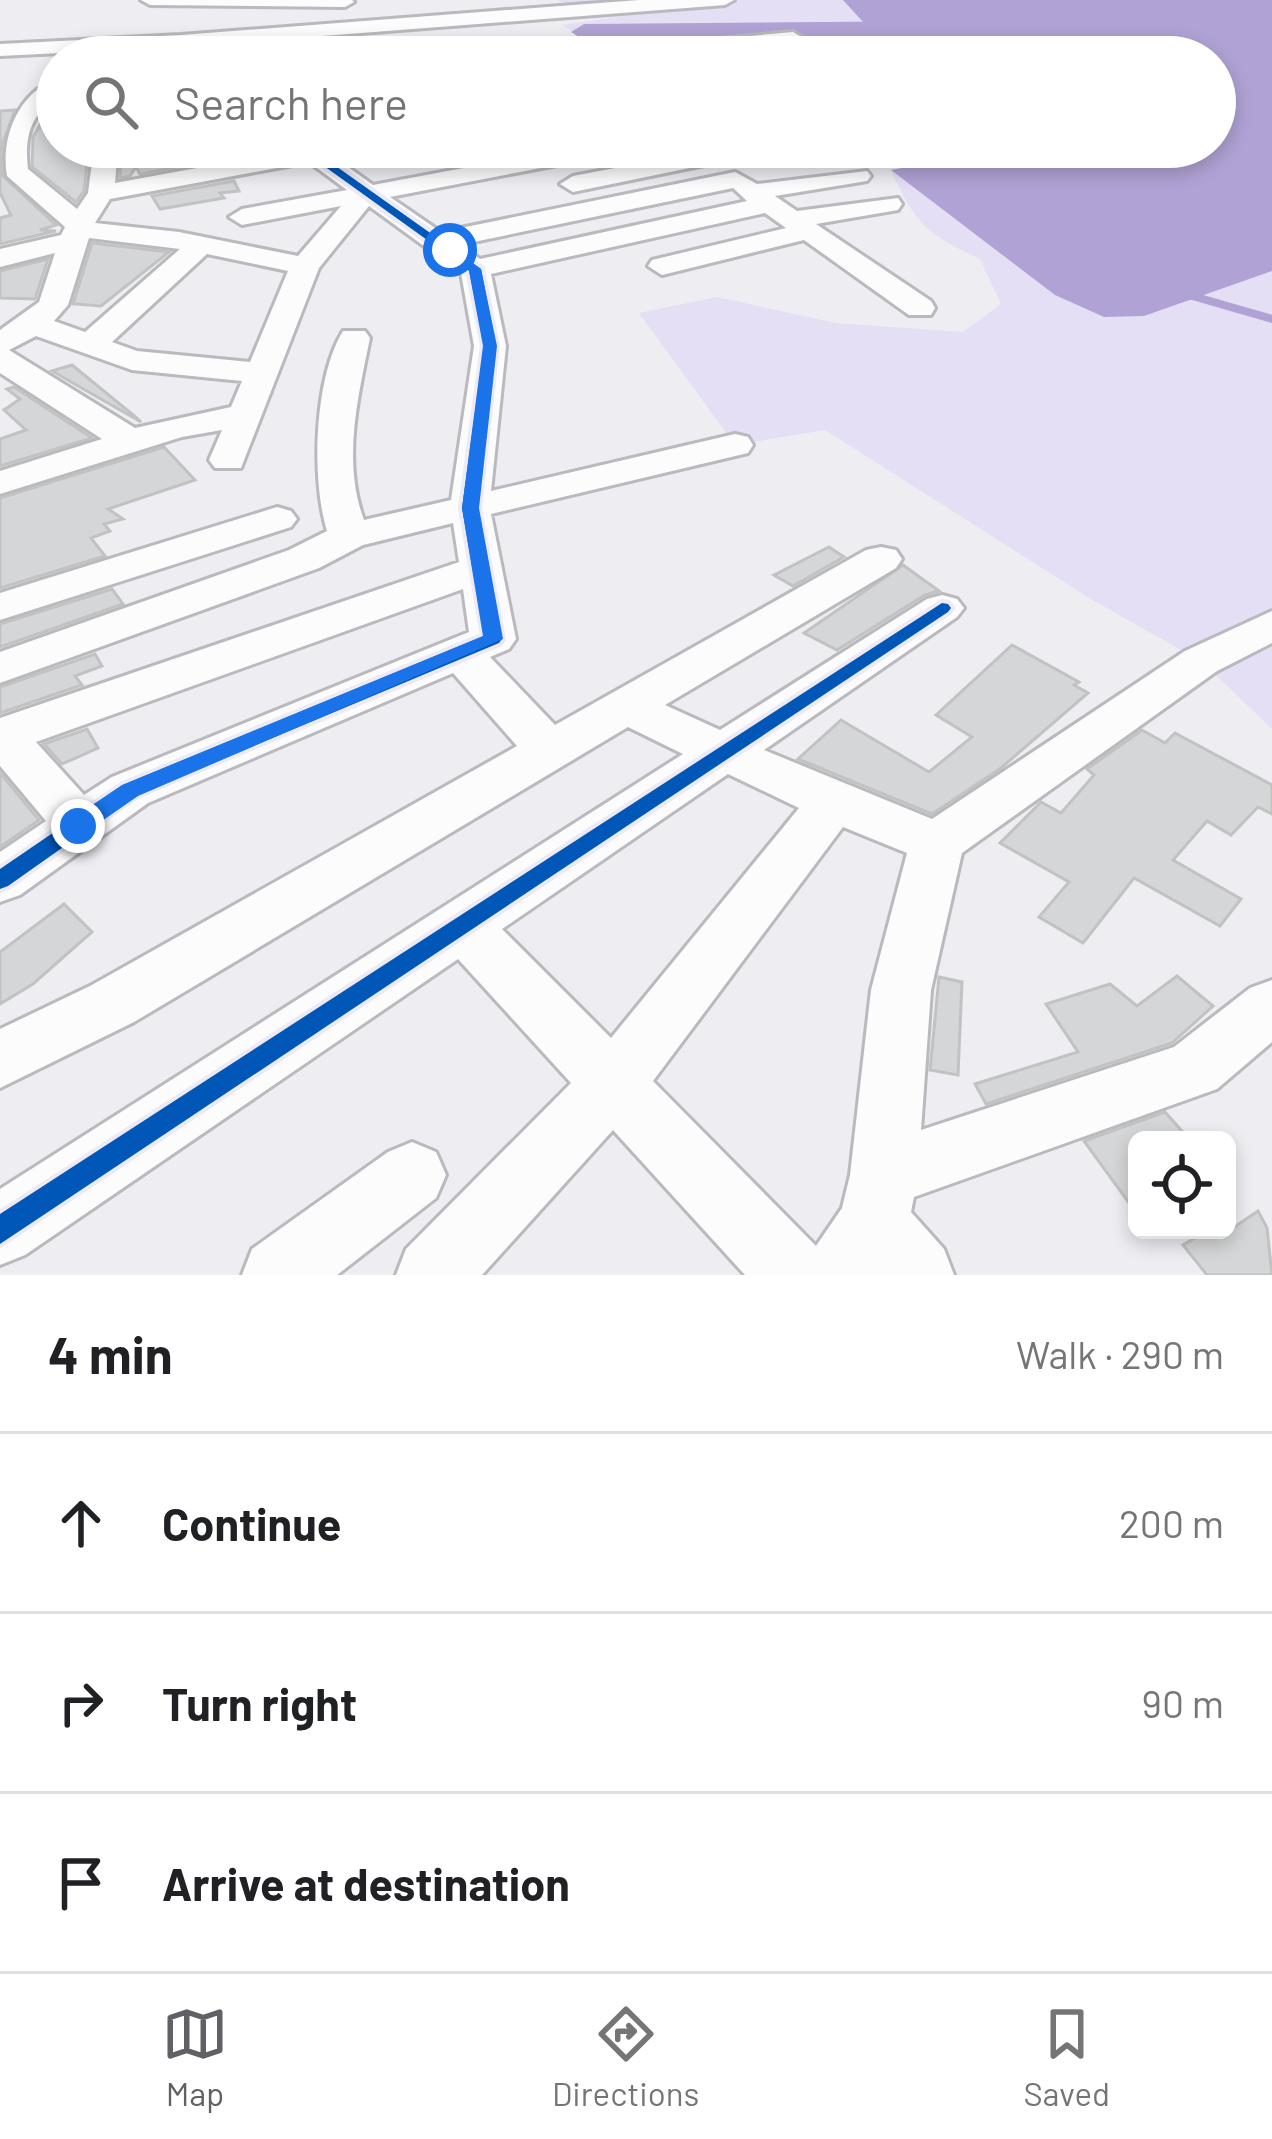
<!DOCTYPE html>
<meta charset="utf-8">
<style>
:root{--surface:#fff;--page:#f2f2f2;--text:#202124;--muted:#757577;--line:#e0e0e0;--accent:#616064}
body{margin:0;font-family:Barlow,sans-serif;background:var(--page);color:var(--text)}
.controls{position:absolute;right:36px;bottom:36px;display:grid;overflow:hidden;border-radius:18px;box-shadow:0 6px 18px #0003}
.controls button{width:108px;height:108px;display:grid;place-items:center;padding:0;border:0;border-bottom:3px solid var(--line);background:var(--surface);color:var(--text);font:60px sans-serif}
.stop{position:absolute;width:36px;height:36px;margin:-27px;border:9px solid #1a73e8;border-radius:50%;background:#fff}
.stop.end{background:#1a73e8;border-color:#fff;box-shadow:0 3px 12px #0008}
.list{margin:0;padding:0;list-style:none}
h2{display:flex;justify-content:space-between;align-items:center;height:156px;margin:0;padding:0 48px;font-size:51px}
h2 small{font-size:39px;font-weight:400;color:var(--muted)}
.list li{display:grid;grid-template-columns:78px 1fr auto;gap:36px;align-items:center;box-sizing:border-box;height:180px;padding:0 48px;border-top:3px solid var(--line)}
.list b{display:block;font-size:45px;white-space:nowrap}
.list em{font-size:39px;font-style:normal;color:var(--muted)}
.icon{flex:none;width:66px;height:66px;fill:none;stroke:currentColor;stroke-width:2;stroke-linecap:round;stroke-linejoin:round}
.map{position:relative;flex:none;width:1272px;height:1275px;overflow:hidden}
.search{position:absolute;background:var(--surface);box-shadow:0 6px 18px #0003;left:36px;right:36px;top:36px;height:132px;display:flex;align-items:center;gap:30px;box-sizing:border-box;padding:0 42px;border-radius:66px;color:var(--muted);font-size:45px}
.sheet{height:696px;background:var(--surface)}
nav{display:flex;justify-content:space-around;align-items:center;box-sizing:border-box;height:168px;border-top:3px solid var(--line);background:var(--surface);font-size:33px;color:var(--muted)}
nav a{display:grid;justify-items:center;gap:6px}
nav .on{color:var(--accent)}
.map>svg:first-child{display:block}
.green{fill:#e4dff5}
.water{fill:#b0a2d4}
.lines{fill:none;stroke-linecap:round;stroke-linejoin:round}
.stream{stroke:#b0a2d4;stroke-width:8}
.river{fill:#b0a2d4;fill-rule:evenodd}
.building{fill:#d5d6d7;stroke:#c1c3c3;stroke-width:3}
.minor-casing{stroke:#bab9be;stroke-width:6}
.minor{fill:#fcfcfd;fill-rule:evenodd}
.cycleway-casing{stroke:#edeaf5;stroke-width:8}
.cycleway{fill:#0057b8;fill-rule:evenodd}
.route{fill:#1a73e8}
</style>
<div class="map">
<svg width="1272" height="1275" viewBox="0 0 1272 1275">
<rect width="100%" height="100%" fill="#eeedf2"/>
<path class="green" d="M 557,0 L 1272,0 L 1272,729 L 1201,661 L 1094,601 L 825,430 L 735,445 L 639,313 L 717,297 L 835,323 L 963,332 L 1001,304 L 980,259 C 927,234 915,224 891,170 L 1019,147 L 1215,147 L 1215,57 L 854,57 L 843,40 L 809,37 L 588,41 L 562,25 L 698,5 L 573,9 Z"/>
<polygon class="water" points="843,0 1272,0 1272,271 1144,316 1104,317 1055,295 891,170 1019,147 1215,147 1215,57 895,57"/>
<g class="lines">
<polyline class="stream" points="1189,295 1272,319"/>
<polygon class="river" points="1034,0 1058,0 1049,16 1040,20 945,35 584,40 571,32 584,24 945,21 1026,9"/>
</g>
<g class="building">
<polygon points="49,108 54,108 40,128 57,128 57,147 89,147 84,191 76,202 32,167 33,137"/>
<polygon points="15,110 2,145 3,176 56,225 40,230 56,231 0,244 0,218 11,215 0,193 0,111"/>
<polygon points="122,147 216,147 222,159 140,174 136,167 130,176 120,178"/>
<polygon points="234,181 239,191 220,193 224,198 160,209 152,196"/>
<polygon points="92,243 169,252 101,306 73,304"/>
<polygon points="48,259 35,299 0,298 0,271"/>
<polygon points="72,365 137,418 141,422 52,371"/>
<polygon points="14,387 92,438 0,466 0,439 26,430 4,410 20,399 7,389"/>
<polygon points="164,447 195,480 108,509 123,519 104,524 110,531 91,538 105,556 0,588 0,498"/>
<polygon points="829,547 844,557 793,586 774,575"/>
<polygon points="903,565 939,591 925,595 837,650 804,633"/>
<polygon points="112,589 123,604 0,647 0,624"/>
<polygon points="1012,645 1079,682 1074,685 1088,693 1001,768 932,814 798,759 841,720 929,772 972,737 936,715"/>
<polygon points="95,654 102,666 75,676 82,685 0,713 0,687"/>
<polygon points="87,729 98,748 62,764 44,744"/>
<polygon points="1142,730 1165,743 1175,733 1272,785 1272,814 1258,807 1231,835 1207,821 1173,860 1241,899 1220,926 1134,878 1083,943 1039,917 1069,882 1000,843 1041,802 1061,813 1094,775 1087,769"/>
<polygon points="0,773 39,820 0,847"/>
<polygon points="64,904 92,932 33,984 0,1004 0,952"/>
<polygon points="1177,976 1213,1006 1172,1043 986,1104 975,1084 1078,1052 1046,1004 1110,984 1137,1006"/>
<polygon points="939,977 962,982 958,1075 930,1070"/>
<polygon points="1165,1112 1190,1140 1137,1140 1137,1214 1084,1141"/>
<polygon points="1258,1211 1267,1228 1272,1275 1207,1275 1183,1245 1209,1230 1230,1230"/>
</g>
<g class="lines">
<g class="minor-casing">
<g id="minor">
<polygon points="141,0 352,0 354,2 345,7 150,5"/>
<polygon points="639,0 734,0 725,5 181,47 0,56 0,44 181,35"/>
<polygon points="793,32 803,38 800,42 650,57 576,57 586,51"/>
<path d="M 57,79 L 57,95 C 31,116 24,135 28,169 L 77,209 L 88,193 L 94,147 L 118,147 L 115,183 L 312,147 L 351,147 L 348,154 L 334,157 L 373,185 L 576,147 L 626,147 L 614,154 L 390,197 L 441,232 L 735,172 L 757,184 L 867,171 L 871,176 L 867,181 L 775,196 L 797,211 L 898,198 L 902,204 L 898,210 L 816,224 L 931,301 L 935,308 L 931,315 L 909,315 L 804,240 L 662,275 L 648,266 L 652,260 L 786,228 L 765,213 L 491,274 L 506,346 L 491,491 L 735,434 L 748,437 L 753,445 L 748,453 L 491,514 L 516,639 L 509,649 L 490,657 L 555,725 L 866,550 L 881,547 L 896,550 L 902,559 L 896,568 L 665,705 L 720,730 L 927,599 L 942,595 L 957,599 L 964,608 L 957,617 L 764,750 L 932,819 L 1185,651 L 1272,611 L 1272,643 L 1217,671 L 962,853 L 931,990 L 921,1130 L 1174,1047 L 1250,988 L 1272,980 L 1272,1042 L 1217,1089 L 914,1197 L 911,1212 L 944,1249 L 954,1275 L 745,1275 L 613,1130 L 482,1275 L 396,1275 L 406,1249 L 571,1083 L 458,959 L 25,1255 L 0,1265 L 0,1189 L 683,754 L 628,727 L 134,1022 L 0,1088 L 0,1029 L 90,986 L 517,746 L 453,673 L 148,803 L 20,895 L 0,902 L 0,852 L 46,821 L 0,766 L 0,718 L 459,562 L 453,523 L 363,545 L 319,568 L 0,683 L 0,652 L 289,550 L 327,531 C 311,480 314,378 343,331 L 365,331 L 370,338 C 358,397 342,461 364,520 L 451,500 L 474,346 L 461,273 L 369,206 L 319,268 L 241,468 L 215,468 L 209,460 L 222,430 L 182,437 L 0,494 L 0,471 L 102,439 L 0,373 L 0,330 L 39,302 L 55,253 L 0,267 L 0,249 L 61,235 L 65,227 L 7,176 C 0,137 19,92 57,79 ZM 309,162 L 347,190 L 242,209 L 229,217 L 242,225 L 341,206 L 298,256 L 179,232 L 95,223 L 110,199 ZM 733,188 L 747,201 L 480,259 L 459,245 ZM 89,238 L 180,249 L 85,332 L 54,321 L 68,305 ZM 207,254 L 288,271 L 250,362 L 137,351 L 112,342 ZM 36,336 L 132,370 L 242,381 L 231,407 L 135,428 L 9,350 ZM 463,589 L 469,632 L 112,777 L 84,795 L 36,742 ZM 728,774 L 799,808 L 611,1038 L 502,929 ZM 843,827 L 907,853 L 871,990 L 850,1175 L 842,1208 L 816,1246 L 653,1081 Z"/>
<polygon points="705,151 717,158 714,163 573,192 560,184 573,176"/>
<polygon points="277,507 291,511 297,519 291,527 0,620 0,593"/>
<polygon points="412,1142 436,1152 446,1175 436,1198 337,1275 242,1275 252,1249 388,1152"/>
</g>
</g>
<use href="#minor" class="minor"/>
<g class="cycleway-casing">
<g id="cycleway">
<polygon points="310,152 316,152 481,269 496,346 478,508 502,639 499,643 137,795 8,886 0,889 0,869 123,785 484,636 462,508 484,346 469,270 310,156"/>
<polygon points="942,603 948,604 951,608 948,612 0,1244 0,1214"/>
</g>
</g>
<use href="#cycleway" class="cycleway"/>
</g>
<polygon class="route" points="450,247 481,269 497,346 479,508 503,639 138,796 86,832 70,832 70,820 122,785 483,636 462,508 483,346 469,271 446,253"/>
</svg>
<div class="controls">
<button><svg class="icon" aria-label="locate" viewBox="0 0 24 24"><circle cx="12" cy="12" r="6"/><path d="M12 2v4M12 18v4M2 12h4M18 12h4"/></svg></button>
</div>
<div class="stop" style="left:450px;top:250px"></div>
<div class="stop end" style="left:78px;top:826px"></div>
<div class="search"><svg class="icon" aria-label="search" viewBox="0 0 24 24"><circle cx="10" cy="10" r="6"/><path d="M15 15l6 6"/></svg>Search here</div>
</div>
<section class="sheet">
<h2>4 min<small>Walk · 290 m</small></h2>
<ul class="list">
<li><svg class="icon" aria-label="ahead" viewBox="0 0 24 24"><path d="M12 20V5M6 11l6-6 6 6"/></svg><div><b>Continue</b></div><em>200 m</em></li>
<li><svg class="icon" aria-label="right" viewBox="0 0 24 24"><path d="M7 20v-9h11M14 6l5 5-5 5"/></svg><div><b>Turn right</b></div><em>90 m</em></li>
<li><svg class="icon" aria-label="arrive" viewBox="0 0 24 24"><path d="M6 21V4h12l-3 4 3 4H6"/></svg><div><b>Arrive at destination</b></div></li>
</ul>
</section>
<nav>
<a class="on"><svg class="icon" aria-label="map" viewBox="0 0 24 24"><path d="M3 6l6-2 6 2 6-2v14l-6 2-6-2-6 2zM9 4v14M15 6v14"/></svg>Map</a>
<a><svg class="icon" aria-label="directions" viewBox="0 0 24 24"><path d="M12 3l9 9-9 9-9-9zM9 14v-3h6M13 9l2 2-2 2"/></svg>Directions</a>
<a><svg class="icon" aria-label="saved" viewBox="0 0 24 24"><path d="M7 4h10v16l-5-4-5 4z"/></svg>Saved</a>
</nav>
